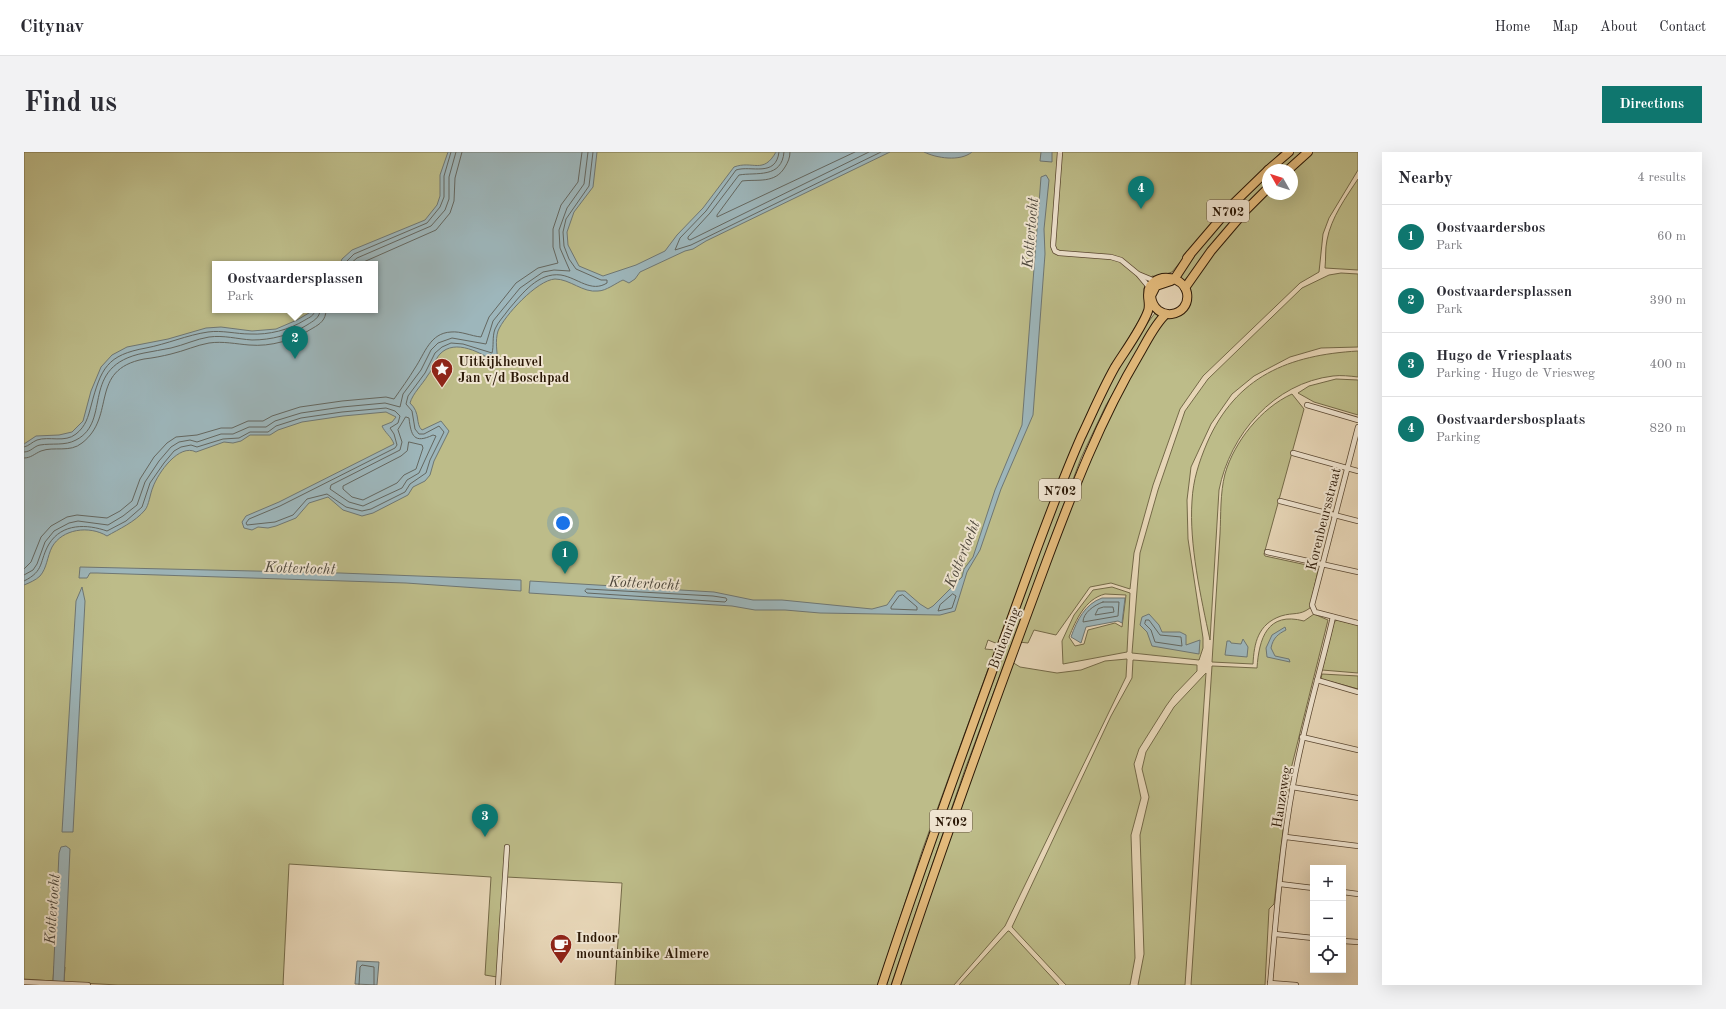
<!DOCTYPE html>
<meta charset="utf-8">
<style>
:root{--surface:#fff;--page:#f2f2f3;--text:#2b2b33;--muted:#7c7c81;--line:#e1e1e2;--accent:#0f766e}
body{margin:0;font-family:"Old Standard TT",serif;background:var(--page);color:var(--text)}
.controls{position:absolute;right:12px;bottom:12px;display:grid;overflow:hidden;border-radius:0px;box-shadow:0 4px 16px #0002}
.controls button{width:36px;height:36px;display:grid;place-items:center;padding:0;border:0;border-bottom:1px solid var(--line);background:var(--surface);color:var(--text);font:20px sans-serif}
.compass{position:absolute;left:1238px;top:12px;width:36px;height:36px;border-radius:50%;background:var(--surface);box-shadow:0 4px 16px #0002;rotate:309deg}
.you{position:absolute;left:539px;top:371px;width:14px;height:14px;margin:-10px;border:3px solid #fff;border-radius:50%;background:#1a73e8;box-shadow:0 0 0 6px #1a73e833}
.badge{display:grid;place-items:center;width:26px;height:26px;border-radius:50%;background:var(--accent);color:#fff;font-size:13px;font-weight:700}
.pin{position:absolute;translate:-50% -33px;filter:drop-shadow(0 1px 2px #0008)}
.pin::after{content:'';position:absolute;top:21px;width:14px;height:12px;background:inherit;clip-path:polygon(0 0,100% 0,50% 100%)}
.popup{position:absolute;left:188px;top:109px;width:166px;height:52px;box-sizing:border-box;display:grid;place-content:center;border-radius:0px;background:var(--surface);filter:drop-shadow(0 1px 3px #0005);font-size:13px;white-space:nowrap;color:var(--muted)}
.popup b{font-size:15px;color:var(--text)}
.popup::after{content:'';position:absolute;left:50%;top:100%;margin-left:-8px;border:8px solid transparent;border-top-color:var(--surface)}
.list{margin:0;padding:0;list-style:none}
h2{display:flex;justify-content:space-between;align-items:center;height:52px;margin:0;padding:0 16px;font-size:17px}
h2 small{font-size:13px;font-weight:400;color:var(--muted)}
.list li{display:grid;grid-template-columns:26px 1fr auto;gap:12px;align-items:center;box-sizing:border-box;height:64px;padding:0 16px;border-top:1px solid var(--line)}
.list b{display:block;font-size:15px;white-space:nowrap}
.list p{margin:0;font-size:13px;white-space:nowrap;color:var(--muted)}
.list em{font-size:13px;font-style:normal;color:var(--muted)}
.icon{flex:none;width:22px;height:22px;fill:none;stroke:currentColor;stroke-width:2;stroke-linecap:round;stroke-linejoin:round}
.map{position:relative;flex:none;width:1334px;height:833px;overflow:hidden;border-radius:0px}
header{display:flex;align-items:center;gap:24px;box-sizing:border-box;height:56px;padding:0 20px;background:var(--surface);border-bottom:1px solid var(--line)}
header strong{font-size:19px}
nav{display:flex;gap:22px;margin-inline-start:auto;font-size:14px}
.intro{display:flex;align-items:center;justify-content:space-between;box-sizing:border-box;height:96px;padding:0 24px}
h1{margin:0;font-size:28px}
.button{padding:10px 18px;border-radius:0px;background:var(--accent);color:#fff;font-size:14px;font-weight:700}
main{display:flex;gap:24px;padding:0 24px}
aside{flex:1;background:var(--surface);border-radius:0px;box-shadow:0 4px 16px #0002}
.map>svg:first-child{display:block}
.green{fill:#bdbc89;stroke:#746a48;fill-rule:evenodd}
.water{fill:#9db6bb;stroke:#6f7773}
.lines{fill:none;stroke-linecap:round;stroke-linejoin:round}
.shore{stroke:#646760;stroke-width:1}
.street-casing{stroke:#5a4832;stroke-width:6}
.highway-casing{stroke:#2b1806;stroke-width:10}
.street{stroke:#efe4d0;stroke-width:4.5}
.highway{stroke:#e4bb7c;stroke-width:8}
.labels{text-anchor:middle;stroke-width:4;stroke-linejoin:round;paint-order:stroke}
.shield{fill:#efe4d0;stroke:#665543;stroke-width:1}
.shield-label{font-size:13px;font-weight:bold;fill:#2b1806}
.poi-label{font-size:14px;font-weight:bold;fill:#2b1806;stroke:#efe4d0;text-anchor:start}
.street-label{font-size:14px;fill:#2b1806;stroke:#efe4d0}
.water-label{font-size:15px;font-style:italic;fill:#4d473c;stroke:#efe4d0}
</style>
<header>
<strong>Citynav</strong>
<nav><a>Home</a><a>Map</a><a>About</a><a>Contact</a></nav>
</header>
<div class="intro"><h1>Find us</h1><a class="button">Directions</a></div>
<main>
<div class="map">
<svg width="1334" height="833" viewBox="0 0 1334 833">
<rect width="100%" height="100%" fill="#e7d6b7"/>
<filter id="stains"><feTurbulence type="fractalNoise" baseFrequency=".005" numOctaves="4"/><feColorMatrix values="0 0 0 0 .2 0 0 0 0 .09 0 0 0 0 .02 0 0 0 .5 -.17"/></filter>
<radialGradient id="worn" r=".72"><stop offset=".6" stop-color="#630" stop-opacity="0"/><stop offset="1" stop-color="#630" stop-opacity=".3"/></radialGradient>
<g class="green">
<path d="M 0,0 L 1257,0 L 1202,55 L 1148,120 L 1133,125 L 1128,124 L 1120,136 L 1121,158 L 1081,227 L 974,492 L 964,488 L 961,497 L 971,498 L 898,699 L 854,833 L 591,833 L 598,731 L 482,725 L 473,825 L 461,823 L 467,725 L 265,712 L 259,833 L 260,833 L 94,833 L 40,830 L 41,815 L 30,814 L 29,829 L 0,827 ZM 191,112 L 351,112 L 351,158 L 191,158 Z"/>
<polygon points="1268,0 1279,0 1257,18 1248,18"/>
<polygon points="1288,0 1334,0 1334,18 1305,66 1299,82 1295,120 1276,131 1179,224 1156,257 1129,333 1110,401 1106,437 1087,431 1066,435 1032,483 1010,478 1004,491 995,490 1077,279 1135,174 1142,167 1152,164 1165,139 1166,132 1169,126 1223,61 1244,40 1244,42 1268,42 1268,18"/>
<path d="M 1244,22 L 1244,31 C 1213,61 1189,96 1160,129 L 1155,126 L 1178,92 Z"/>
<path d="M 1334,27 L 1334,118 L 1301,116 C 1302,107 1301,97 1303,88 C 1307,66 1322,45 1334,27 Z"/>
<polygon points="1317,121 1334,122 1334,195 1297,196 1266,205 1230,224 1208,242 1187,272 1167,315 1163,348 1164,387 1179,486 1179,496 1175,508 1108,501 1116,401 1134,338 1161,259 1184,227 1278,136 1305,123"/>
<path d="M 1131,161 L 1136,164 L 1082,253 L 1057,306 L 940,620 L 867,833 L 860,833 C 908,692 957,552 1010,414 C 1044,327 1073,235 1131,161 Z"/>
<path d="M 1334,199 L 1334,225 C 1326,224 1317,223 1309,224 C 1250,231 1206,282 1195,338 L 1186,488 C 1177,446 1165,392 1168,349 C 1169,328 1175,310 1183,291 C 1212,224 1265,203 1334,199 Z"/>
<polygon points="1312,227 1334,228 1334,263 1290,250 1274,241 1285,234"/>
<path d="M 1268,242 L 1280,257 L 1240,402 L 1241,404 L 1292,415 L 1294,418 L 1286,456 C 1275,464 1270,460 1257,464 C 1234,472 1230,491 1229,512 L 1188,510 C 1191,467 1193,425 1196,382 C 1197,363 1196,341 1201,322 C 1210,290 1237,256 1268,242 Z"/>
<path d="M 1088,435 L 1106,441 L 1103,500 L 1039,512 L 1038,489 L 1050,463 L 1069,438 ZM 1081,442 L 1102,443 L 1098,475 L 1091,471 L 1064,478 L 1060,492 L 1051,494 L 1045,485 C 1052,468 1061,447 1081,442 Z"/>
<path d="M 1290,462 L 1304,468 L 1266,621 L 1250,752 L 1245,757 L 1241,833 L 1167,833 L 1188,514 L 1233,516 C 1235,487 1243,459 1280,469 Z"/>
<polygon points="1313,468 1334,473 1334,521 1298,518 1310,470"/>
<polygon points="1103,507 1102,525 981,774 930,833 874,833 988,510 996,515 1033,521 1057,518 1081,509"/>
<polygon points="1109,508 1173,513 1173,519 1150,543 1142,554 1115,597 1110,612 1117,646 1107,683 1111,806 1106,833 1042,833 988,775 1087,564 1108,526"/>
<polygon points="1182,521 1161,833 1114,833 1120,802 1116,683 1125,645 1118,617 1122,600 1150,555"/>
<polygon points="1298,522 1334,524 1334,537 1297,527"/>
<polygon points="984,779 985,779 1035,833 935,833"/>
</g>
<g class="water">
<path d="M 424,0 L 573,0 L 569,35 L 550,60 L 543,80 L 544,93 L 555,114 L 579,124 L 612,113 L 641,99 L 653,83 L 679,56 L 710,15 C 729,8 739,23 752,0 L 866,0 L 682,89 L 669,97 L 661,99 L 616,120 L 611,127 L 605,131 L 599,128 C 592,131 582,139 574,139 C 559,141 546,127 531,127 C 513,128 480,164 474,179 C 471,189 473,199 474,210 L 472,211 C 458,201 431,186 416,202 C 411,207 409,217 404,223 C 398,233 389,241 386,251 C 397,261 391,272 398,278 L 417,269 L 425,279 L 410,309 L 406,323 L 401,329 L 389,335 L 384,343 L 349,361 L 338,364 L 319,358 L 304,345 L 285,351 L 272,366 L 252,374 L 244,376 L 234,375 L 228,378 L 220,376 L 218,370 L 222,364 L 255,350 L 370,292 C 367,284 361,281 358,274 L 368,270 L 372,265 L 362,260 L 319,264 L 278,270 L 254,278 L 246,283 L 226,283 L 217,289 L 209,291 L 200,290 L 172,300 C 155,291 134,321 129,335 C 126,342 125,353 121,358 C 111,370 95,377 83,384 C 65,373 38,377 28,395 C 23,405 23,416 16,424 C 12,428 5,431 0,433 L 0,292 L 12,284 L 35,283 L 48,280 L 59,269 L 67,239 L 77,215 L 88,203 L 103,195 L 144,187 L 182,176 L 197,175 L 228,179 L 252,177 L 273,168 L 290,158 L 351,158 L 351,112 L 316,112 L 318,107 L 328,98 L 401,68 L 413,53 L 416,44 L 416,23 Z"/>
<path d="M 900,0 L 948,0 C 936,10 912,6 900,0 Z"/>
<polygon points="1017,0 1028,0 1028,10 1016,9"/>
<polygon points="1022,23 1025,28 1020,77 1021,102 1009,263 977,337 956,398 943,420 931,459 916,463 796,461 761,458 731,458 708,454 505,441 506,429 690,440 729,448 758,448 848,457 863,453 873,439 881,439 896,452 904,457 909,454 938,425 940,417 949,405 971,338 998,273 1017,25"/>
<polygon points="56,415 316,421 497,428 497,439 382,431 73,421 66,421 63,426 55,426"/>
<polygon points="58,435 61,449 49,680 38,680 52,449"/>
<path d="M 1078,446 L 1101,446 L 1098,471 L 1094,469 L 1062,475 L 1057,491 L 1047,485 C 1053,468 1061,452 1078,446 Z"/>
<polygon points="1125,462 1135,473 1138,480 1156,480 1162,483 1162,493 1176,488 1175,502 1128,494 1123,480 1116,473 1118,465"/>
<path d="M 1261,475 L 1262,478 C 1254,482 1249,486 1247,496 L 1251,504 L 1265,507 L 1266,510 L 1243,505 L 1242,496 L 1248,483 Z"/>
<polygon points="1219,487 1224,495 1223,505 1201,503 1203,489 1206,489 1207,491 1217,492"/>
<polygon points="42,694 46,697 40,830 29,829 35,701 37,695"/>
<polygon points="333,809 355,810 353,833 331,832"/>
</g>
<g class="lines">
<g class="shore">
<path d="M 755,0 C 752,26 727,13 712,18 L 682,59 L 656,86 L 651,98 L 667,93 L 857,0"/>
<path d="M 760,0 C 758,27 732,20 715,23 L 686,61 L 664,85 L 664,87 L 666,88 L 845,0"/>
<path d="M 766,0 C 766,6 764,10 761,15 C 751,32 734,27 718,29 L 693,63 L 693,65 L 831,0"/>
<polyline points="320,112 330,102 403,71 416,55 420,45 420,24 427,0"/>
<polyline points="326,112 333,106 407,74 421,58 425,47 425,25 432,0"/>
<polyline points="335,112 412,78 426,61 430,49 431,26 438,0"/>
<path d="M 382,265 L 385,266 C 387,284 390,292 409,283 L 412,284 L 395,321 L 383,328 L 378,336 L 339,354 L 325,350 L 306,337 L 307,333 L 376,298 L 378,290 L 374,278 Z"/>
<polygon points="385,290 398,293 399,296 392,317 380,323 373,331 339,348 328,345 319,337 319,334 377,304 383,299"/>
<path d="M 0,295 C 5,294 8,290 13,288 C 25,284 41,291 52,282 C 62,274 64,265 67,254 C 77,216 83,203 122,196 C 143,192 163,183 184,180 C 198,178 212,182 226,182 C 245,183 265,178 281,168 C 286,165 290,164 291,158"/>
<path d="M 0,300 C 7,300 10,294 16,293 C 28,291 41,294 52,288 C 89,269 54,214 120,201 C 129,199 138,198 147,196 C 160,193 172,187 185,185 C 200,183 213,187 228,188 C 247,188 267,183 283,173 C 289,169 296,166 296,158"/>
<path d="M 0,306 C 7,306 10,302 17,299 C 30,294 46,301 58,291 C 93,264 64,218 120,207 C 129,206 139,204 147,202 C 160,199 173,193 185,191 C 199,189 212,192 225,193 C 247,195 270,188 289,176 C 296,172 302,168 302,158"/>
<path d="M 0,417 L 7,410 L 17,385 L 27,374 L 43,365 L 53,363 L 83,366 L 96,359 L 108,349 L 116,327 L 130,305 L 143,291 L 152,285 L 173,283 L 197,276 L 208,276 L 224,269 L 239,269 L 248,264 L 276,255 L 318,249 L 362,245 L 370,247 C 377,237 385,226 391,216 C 401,201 406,181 427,180 C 437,179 447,184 457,185 L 465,165 L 492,131 L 514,116 L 534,111 L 529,95 L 529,77 L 537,53 L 554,30 L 558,0"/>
<polyline points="0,423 9,418 13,412 21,390 30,379 45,371 54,369 84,373 99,364 113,353 121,330 135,309 147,295 155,290 166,288 173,290 197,282 209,282 225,275 242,275 251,269 277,261 318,255 361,251 376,255 379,242 397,218 407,198 414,191 428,186 462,192 469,169 496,136 519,120 530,118 546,119 536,96 535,78 543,56 560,32 564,0"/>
<path d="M 0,429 C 21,419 15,409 25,392 C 38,371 63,372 83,379 L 102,369 L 118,355 L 126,331 L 140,311 L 150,299 L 157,295 L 167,293 L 173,295 L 199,287 L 215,286 L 226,280 L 244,280 L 252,274 L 277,266 L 318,260 L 362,256 L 371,259 L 376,264 L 374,271 L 366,276 L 370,282 L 373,293 L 371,296 L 256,354 L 225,367 L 222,371 L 223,373 L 251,370 L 269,363 L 283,347 L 303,342 L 322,355 L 338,359 L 347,357 L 381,340 L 386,332 L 402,321 L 406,308 L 420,280 L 415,274 L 400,282 L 395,282 L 391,277 L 388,259 L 382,252 L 384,244 L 401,221 L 411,201 L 418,195 L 427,191 L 439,192 L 468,201 C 470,194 468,185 471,177 C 474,170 480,164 485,157 C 498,142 514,120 537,123 C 554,126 567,141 583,131 L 583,128 L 577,128 L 552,117 L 545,107 L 540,94 L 539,80 L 542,67 L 565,34 L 569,0"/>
<polygon points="563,437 689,444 702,446 703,448 701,450 563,441 561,439"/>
<polygon points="929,442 932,444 928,456 914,459 916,453"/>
<polygon points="879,443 893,455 893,458 867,457 867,455 875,444"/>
<path d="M 1079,450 L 1095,450 L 1094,464 L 1059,470 C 1059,461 1070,453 1079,450 Z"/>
<polygon points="1080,455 1089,455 1090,460 1071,463 1074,457"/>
<polygon points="1122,468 1125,468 1136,483 1157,485 1158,494 1131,490 1127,478 1121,472"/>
<polyline points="335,833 336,815 338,813 350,815 350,833"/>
</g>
<g class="street-casing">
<g id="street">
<polyline points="1036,0 1029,94 1031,99 1035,101 1087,105 1097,108 1114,122 1131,129"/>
<polyline points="1115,123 1125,135"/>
<polyline points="1283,253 1334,268"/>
<polyline points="1334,275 1288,453 1291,460 1295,461 1334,471"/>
<polyline points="1269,301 1334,319"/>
<polyline points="1256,349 1334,369"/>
<polyline points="1243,400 1334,420"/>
<polyline points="1293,528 1334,540"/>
<polyline points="1278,585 1334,598"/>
<polyline points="1268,635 1334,646"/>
<polyline points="1262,685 1334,694"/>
<polyline points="1256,732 1289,736"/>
<polyline points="1319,740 1334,742"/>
<polyline points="1251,782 1289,786"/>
<polyline points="1319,789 1334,790"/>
<polyline points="0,830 64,833"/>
<polyline points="1246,831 1272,833"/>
<polyline points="474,833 483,695"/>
<path d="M 1246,833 C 1252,767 1257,699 1269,633 C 1279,576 1296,521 1309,465"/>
</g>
</g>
<g class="highway-casing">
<g id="highway">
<polyline points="1244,18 1265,0"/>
<polyline points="1264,18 1284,0"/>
<polyline points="1163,106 1210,51 1244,18"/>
<polyline points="1161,136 1187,99 1222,58 1244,36"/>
<path d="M 858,833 C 896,717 938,602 980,487 C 1005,419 1028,351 1057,285 C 1068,262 1078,238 1091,215 C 1101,199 1118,176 1124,159 C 1127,150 1121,143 1126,134 C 1135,120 1160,125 1163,141 C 1167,166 1130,171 1127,144 L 1132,134 L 1147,129 C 1149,128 1150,127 1151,126 L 1166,103"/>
<path d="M 872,833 C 919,691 970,551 1022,411 C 1049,339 1076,268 1116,201 C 1123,189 1131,172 1142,162"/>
</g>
</g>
<use href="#street" class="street"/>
<use href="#highway" class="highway"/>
</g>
<defs>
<g id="sight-pin" transform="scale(1.15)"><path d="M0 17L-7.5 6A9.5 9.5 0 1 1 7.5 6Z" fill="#8f2418" stroke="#efe4d0"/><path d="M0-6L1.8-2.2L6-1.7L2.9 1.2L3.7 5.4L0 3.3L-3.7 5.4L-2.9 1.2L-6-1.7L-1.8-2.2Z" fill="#fff"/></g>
<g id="cafe-pin" transform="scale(1.15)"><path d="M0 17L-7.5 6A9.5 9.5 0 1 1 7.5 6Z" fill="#8f2418" stroke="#efe4d0"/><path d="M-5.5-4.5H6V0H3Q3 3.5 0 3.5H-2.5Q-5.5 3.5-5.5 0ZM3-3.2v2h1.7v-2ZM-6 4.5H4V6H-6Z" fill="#fff"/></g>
</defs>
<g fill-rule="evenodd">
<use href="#sight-pin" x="418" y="217"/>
<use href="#cafe-pin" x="537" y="793"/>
</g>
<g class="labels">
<g class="shield">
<rect x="1183" y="48" width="42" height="22" rx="3"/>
<rect x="1015" y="327" width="42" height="22" rx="3"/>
<rect x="906" y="658" width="42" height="22" rx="3"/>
</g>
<g class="shield-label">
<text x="1204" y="64">N702</text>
<text x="1036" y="343">N702</text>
<text x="927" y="674">N702</text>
</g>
<g class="poi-label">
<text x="434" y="214">Uitkijkheuvel<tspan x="434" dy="16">Jan v/d Boschpad</tspan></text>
<text x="552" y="790">Indoor<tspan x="552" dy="16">mountainbike Almere</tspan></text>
</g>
<g class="street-label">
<text transform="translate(1299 367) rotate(-76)" y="5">Korenbeursstraat</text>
<text transform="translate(980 486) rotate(-69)" y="5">Buitenring</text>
<text transform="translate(1257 645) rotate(-81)" y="5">Hanzeweg</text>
</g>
<g class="water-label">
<text transform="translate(1006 81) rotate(-85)" y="5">Kottertocht</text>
<text transform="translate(938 402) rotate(-68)" y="5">Kottertocht</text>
<text transform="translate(276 416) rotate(2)" y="5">Kottertocht</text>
<text transform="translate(620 431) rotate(3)" y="5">Kottertocht</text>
<text transform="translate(28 757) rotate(-86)" y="5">Kottertocht</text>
</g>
</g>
<rect width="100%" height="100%" filter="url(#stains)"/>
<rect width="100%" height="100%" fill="url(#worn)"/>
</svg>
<div class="controls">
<button>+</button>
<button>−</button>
<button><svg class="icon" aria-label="locate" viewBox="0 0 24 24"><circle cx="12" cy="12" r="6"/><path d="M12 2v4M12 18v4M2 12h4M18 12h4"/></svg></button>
</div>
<svg class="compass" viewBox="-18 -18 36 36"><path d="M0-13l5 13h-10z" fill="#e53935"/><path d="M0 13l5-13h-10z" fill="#7c7c81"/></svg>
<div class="you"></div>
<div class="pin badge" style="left:541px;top:422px">1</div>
<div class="pin badge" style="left:271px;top:207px">2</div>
<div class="popup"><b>Oostvaardersplassen</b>Park</div>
<div class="pin badge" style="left:461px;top:685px">3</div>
<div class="pin badge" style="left:1117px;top:57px">4</div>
</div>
<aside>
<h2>Nearby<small>4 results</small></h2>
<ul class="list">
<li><span class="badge">1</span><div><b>Oostvaardersbos</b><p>Park</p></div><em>60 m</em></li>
<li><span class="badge">2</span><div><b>Oostvaardersplassen</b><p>Park</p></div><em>390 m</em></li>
<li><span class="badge">3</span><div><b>Hugo de Vriesplaats</b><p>Parking · Hugo de Vriesweg</p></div><em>400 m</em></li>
<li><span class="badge">4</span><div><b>Oostvaardersbosplaats</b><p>Parking</p></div><em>820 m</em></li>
</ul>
</aside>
</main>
